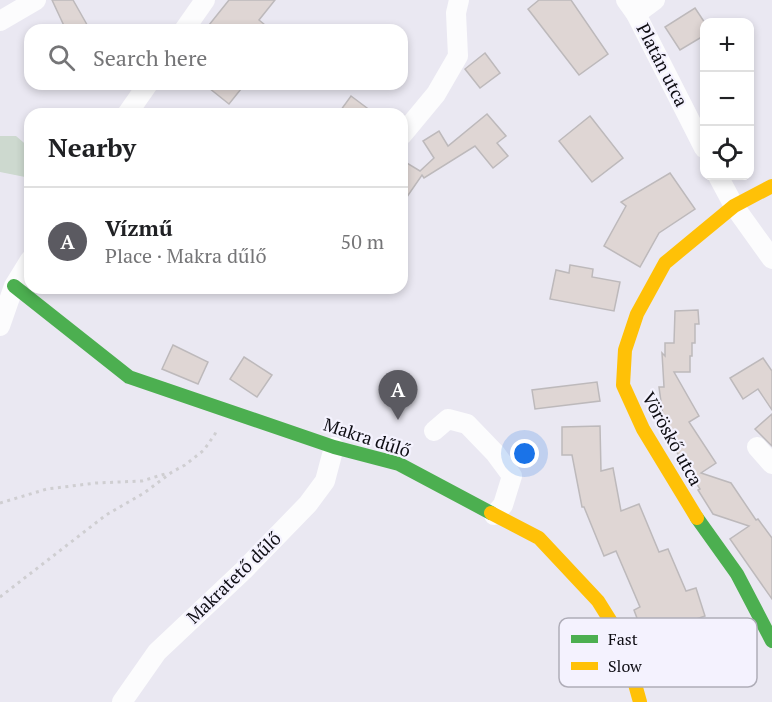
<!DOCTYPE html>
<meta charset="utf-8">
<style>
:root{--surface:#fff;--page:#f2f2f2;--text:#202124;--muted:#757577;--line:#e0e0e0;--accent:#5b5a61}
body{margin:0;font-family:"PT Serif",serif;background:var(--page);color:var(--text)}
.controls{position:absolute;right:18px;top:18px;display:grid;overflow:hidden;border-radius:12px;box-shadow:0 3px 9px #0003}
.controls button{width:54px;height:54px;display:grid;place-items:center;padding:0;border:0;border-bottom:2px solid var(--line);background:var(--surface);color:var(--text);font:30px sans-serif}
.you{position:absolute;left:525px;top:454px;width:21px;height:21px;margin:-15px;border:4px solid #fff;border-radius:50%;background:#1a73e8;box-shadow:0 0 0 9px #1a73e833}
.badge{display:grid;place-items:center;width:39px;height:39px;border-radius:50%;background:var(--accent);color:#fff;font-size:20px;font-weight:700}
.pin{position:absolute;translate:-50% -50px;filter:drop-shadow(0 2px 3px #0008)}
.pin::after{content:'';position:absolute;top:32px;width:21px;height:18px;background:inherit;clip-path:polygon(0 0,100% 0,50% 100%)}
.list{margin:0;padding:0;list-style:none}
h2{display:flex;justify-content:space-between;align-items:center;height:78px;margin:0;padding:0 24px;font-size:26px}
h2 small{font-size:20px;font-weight:400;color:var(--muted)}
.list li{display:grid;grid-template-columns:39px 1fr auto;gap:18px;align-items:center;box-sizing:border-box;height:108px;padding:0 24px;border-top:2px solid var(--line)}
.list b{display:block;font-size:22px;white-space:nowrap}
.list p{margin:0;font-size:20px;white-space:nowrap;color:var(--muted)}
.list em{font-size:20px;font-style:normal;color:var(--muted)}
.icon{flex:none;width:33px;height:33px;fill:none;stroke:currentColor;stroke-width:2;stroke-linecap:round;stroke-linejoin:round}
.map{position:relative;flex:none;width:772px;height:702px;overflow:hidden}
.search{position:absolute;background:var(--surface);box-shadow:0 3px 9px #0003;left:24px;top:24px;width:384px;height:66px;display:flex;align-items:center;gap:15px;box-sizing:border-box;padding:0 21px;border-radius:18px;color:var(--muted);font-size:22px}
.panel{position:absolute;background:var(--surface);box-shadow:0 3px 9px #0003;left:24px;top:108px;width:384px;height:186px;border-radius:18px}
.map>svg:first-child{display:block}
.green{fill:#cdd9cf}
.building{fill:#dfd6d4;stroke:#bdb9bb;stroke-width:1.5}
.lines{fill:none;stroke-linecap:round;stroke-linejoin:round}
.path{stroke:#cfced1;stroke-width:3;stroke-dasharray:3 4.5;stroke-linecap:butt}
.street{stroke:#fcfcfd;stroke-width:20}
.fast{stroke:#4caf50;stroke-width:14}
.slow{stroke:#ffc107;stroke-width:14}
.labels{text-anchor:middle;stroke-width:4.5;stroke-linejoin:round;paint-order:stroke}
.street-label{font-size:18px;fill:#0e0d13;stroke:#f4f2fe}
.key{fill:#f4f2fe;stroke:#afadb8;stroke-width:1.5}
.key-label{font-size:16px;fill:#0e0d13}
</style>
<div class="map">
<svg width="772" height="702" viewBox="0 0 772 702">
<rect width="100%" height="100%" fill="#eae8f2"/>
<polygon class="green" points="0,136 16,136 30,148 30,178 0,172"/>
<g class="building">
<polygon points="52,0 73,0 90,30 66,30"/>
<polygon points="229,0 275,0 259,20 271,30 205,30"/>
<polygon points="539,0 571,0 608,54 579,75 528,9"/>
<polygon points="695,8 705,23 705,35 680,50 665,27"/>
<polygon points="485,53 500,73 480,88 465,69"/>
<polygon points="204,84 245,84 229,104"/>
<polygon points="351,96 375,114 338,114"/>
<polygon points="487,114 506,136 497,143 508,156 493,168 475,146 424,178 422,175 402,204 402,160 420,171 434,158 423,141 439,131 448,146"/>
<polygon points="590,116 623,158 592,182 559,141"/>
<polygon points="670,173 695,209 659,233 640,267 604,246 626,206 621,202"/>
<polygon points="570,265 593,269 592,277 620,282 614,311 550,299 556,270 569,273"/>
<polygon points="698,310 699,324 695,324 695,343 692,343 692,356 690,356 690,372 674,372 699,416 689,422 716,463 701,473 731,483 756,520 758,519 772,538 772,599 730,539 749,526 713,514 698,490 700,489 656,419 663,416 659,387 664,387 662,353 665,356 665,343 674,343 675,311"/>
<polygon points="173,345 208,362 198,384 162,369"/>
<polygon points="244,357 272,375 257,397 230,379"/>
<polygon points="763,358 772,371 772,410 758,389 743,399 730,378"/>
<polygon points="597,382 600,401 535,409 532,390"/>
<polygon points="772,414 772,446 755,429"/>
<polygon points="600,426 601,471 613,468 621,511 639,504 659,552 668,549 686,591 696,588 705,616 644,637 634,610 640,607 616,551 604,556 584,507 582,507 572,455 562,455 562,427"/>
</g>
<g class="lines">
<g class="path">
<polyline points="0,503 47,489 96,483 142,481 168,473"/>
<polyline points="0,597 106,515 144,493 172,472 185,465 204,450 215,434 217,429"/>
</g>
<g class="street">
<polyline points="626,0 636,14 704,148"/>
<polyline points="636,14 655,0"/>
<polyline points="0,21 36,0"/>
<polyline points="184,30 205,0"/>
<polyline points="127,114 148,84"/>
<polyline points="402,135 436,94 458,56 456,13 459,0"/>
<polyline points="718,176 734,206 772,259"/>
<polyline points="0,326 14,286 30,260"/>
<polyline points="434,431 448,419 467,424 495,453 512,476 503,505 494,515"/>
<polyline points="757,447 772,464"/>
<polyline points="122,702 157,652 244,570 308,504 325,481 334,447"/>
</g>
<g class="fast">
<polyline points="14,286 129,377 334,447 399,464 491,513"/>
<polyline points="697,518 737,574 772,641"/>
</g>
<g class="slow">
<polyline points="491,513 539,538 598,601 623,641 640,702"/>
<polyline points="697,518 643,429 623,385 625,350 637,314 665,263 734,206 772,186"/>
</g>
</g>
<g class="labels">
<g class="street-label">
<text transform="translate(662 65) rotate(63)" y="6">Platán utca</text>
<text transform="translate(367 438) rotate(18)" y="6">Makra dűlő</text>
<text transform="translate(672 439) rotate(61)" y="6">Vöröskő utca</text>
<text transform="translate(234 578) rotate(-44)" y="6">Makratető dűlő</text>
</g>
</g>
<rect x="559" y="618" width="198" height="69" rx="9" class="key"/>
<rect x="571" y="635" width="27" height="8" fill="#4caf50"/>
<rect x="571" y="662" width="27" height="8" fill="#ffc107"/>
<g class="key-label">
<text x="608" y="645">Fast</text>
<text x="608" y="672">Slow</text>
</g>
</svg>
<div class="controls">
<button>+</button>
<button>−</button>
<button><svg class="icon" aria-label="locate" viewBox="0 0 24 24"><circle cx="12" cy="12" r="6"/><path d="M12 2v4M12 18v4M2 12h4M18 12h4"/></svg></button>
</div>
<div class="you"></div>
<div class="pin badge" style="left:398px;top:420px">A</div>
<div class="search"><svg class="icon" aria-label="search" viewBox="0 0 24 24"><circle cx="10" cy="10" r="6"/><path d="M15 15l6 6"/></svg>Search here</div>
<section class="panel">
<h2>Nearby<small></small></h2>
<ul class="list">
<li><span class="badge">A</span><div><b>Vízmű</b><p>Place · Makra dűlő</p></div><em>50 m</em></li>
</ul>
</section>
</div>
